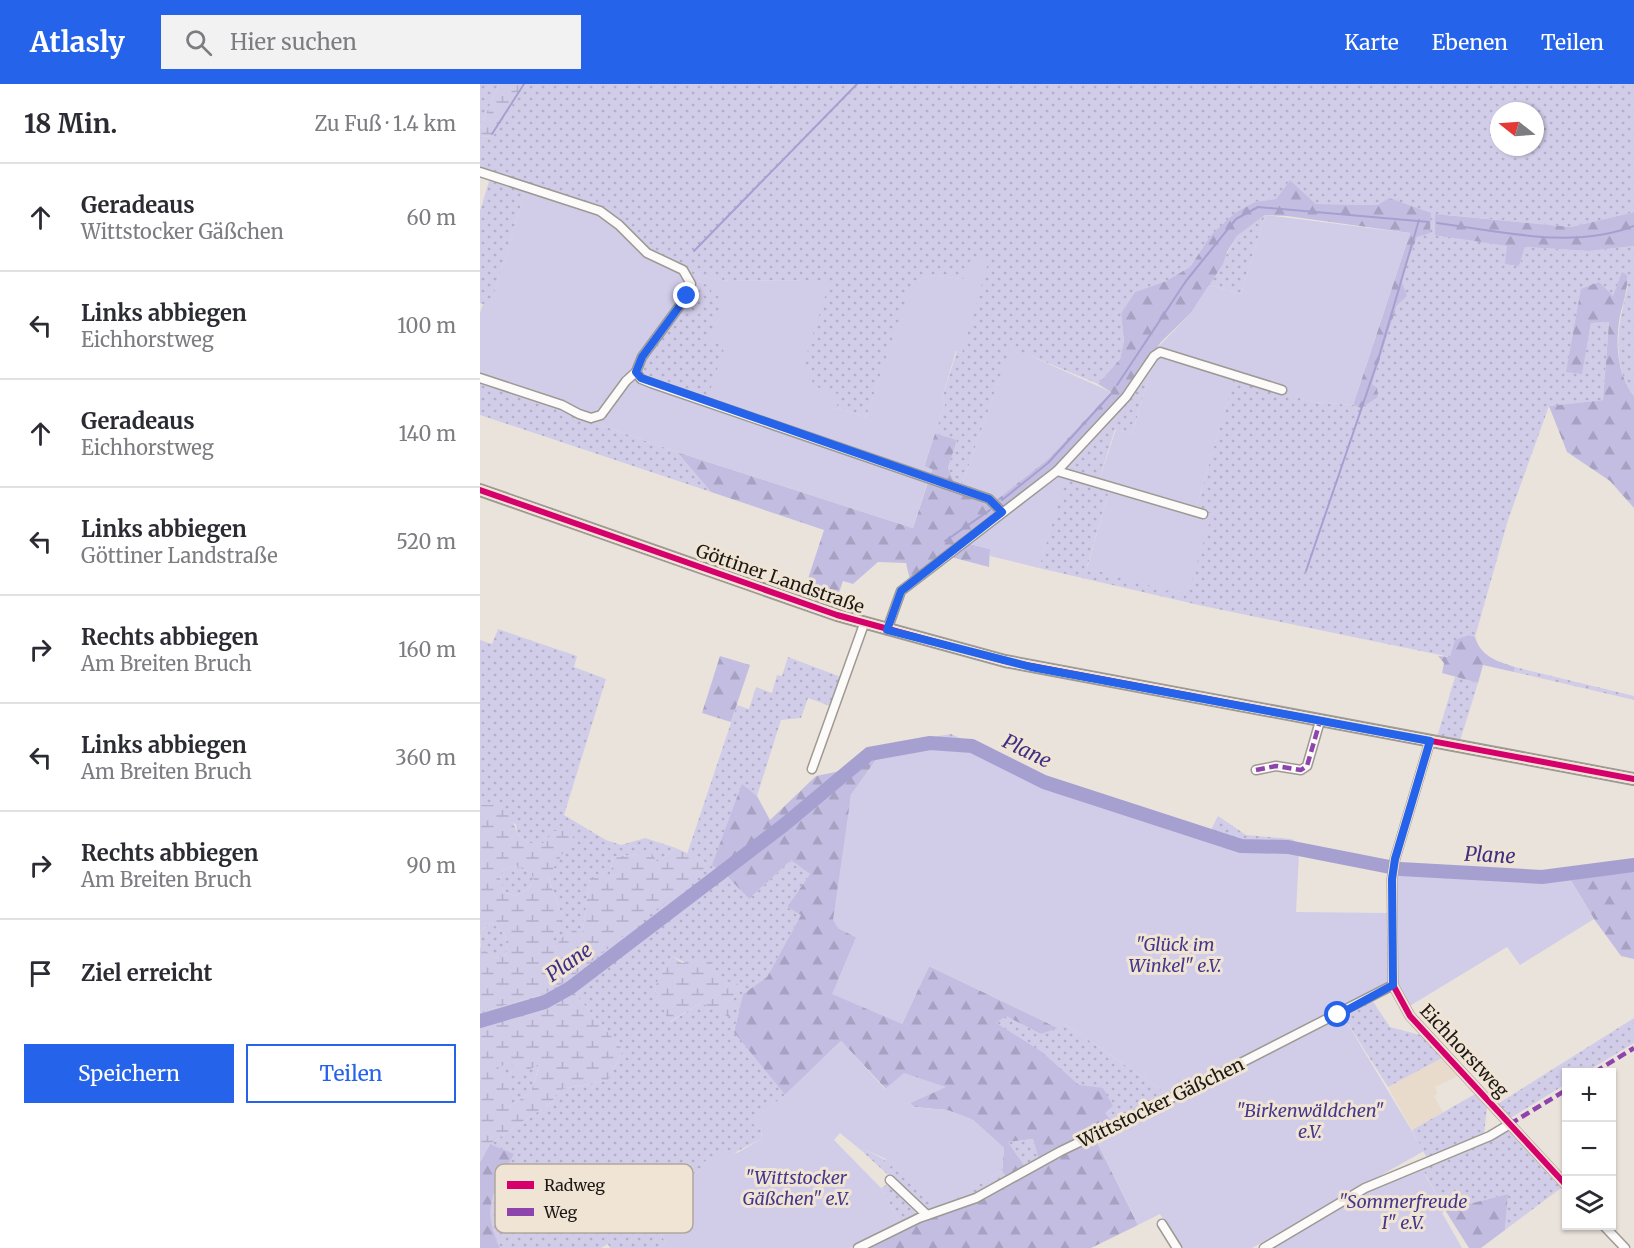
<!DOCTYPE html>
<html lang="de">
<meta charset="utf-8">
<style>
:root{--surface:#fff;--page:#f2f2f3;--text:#2b2b33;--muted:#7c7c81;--line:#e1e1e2;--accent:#2563eb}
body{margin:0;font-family:Merriweather,serif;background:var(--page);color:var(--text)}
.controls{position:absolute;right:18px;bottom:18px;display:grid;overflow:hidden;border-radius:0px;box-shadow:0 2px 4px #0004}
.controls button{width:54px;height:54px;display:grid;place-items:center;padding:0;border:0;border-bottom:2px solid var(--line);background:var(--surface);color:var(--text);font:30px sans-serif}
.compass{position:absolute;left:1010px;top:18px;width:54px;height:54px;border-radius:50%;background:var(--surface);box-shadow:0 2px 4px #0004;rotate:287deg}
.stop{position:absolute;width:18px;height:18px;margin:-14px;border:4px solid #2563eb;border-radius:50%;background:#fff}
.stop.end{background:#2563eb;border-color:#fff;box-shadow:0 2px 6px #0008}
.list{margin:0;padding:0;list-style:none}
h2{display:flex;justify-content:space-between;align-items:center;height:78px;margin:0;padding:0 24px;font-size:26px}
h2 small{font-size:20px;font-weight:400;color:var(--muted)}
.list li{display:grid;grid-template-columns:39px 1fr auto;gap:18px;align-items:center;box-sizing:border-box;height:108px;padding:0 24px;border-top:2px solid var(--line)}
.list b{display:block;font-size:22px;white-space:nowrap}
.list p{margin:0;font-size:20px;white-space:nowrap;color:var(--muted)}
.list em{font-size:20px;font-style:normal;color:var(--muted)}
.actions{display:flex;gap:12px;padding:18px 24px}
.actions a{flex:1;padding:14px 0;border:2px solid var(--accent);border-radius:0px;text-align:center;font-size:21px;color:var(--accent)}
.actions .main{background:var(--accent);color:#fff}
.icon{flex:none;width:33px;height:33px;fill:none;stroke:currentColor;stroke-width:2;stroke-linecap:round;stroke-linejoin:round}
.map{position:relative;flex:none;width:1154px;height:1164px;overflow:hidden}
header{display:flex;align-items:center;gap:36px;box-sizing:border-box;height:84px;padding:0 30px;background:var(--accent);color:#fff}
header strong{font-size:28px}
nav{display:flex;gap:33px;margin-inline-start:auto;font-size:21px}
.search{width:420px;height:54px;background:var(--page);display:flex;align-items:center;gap:15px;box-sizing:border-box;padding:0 21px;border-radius:0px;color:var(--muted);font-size:22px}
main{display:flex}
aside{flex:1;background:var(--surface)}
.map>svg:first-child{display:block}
.built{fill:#e8dbcc}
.grass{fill:url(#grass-dots);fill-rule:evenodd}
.forest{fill:url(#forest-firs)}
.wetland{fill:url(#wetland-marsh);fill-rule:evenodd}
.green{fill:#d1cde9;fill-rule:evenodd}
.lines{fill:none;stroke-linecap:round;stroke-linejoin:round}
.stream{stroke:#a6a0d0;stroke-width:2}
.river{stroke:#a6a0d0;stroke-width:14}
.minor-casing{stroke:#9f9993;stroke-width:11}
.tertiary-casing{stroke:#9f9993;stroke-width:14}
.minor{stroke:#fcfbfa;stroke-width:8}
.tertiary{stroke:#fcfbfa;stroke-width:10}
.quiet{stroke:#8e44ad;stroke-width:4.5;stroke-dasharray:9 4.5;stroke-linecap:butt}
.cycleway-casing{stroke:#f0e4d5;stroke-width:10}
.cycleway{stroke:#d6006c;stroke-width:6}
.route{stroke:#2563eb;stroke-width:8}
.labels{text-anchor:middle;stroke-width:6;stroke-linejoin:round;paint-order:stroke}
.street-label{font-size:18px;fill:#1c1813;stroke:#f0e4d5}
.park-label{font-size:18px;font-style:italic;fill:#45378c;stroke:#f0e4d5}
.water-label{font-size:20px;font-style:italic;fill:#3f2f84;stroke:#f0e4d5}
.key{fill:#f0e4d5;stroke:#b0a79b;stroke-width:1.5}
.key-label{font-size:16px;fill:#1c1813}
</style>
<header>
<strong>Atlasly</strong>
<div class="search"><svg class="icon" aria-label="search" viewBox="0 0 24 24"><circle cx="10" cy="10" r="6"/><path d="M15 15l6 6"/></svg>Hier suchen</div>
<nav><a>Karte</a><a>Ebenen</a><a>Teilen</a></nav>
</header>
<main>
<aside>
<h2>18 Min.<small>Zu Fuß · 1.4 km</small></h2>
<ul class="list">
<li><svg class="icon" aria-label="ahead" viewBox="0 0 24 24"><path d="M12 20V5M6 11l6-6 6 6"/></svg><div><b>Geradeaus</b><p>Wittstocker Gäßchen</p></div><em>60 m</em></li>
<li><svg class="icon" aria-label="left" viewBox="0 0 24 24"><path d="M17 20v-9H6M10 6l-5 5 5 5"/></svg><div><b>Links abbiegen</b><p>Eichhorstweg</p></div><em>100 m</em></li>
<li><svg class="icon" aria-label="ahead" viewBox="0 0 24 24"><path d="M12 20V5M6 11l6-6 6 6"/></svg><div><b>Geradeaus</b><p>Eichhorstweg</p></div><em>140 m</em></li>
<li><svg class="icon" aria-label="left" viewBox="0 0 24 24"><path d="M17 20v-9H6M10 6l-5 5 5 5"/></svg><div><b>Links abbiegen</b><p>Göttiner Landstraße</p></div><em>520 m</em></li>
<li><svg class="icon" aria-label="right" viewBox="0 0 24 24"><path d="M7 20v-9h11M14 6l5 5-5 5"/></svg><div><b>Rechts abbiegen</b><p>Am Breiten Bruch</p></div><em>160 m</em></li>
<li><svg class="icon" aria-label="left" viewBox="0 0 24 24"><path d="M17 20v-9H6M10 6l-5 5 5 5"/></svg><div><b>Links abbiegen</b><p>Am Breiten Bruch</p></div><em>360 m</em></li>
<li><svg class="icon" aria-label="right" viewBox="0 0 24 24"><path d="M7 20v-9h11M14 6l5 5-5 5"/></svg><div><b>Rechts abbiegen</b><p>Am Breiten Bruch</p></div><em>90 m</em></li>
<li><svg class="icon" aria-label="arrive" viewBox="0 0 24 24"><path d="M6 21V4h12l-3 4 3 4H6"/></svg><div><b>Ziel erreicht</b></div></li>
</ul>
<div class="actions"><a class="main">Speichern</a><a>Teilen</a></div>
</aside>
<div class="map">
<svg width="1154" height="1164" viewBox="0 0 1154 1164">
<defs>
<pattern id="grass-dots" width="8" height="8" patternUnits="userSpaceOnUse" patternTransform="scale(1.5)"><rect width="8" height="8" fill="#d1cde9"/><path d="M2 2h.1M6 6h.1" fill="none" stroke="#b3afc7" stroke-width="1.8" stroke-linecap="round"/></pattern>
<pattern id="forest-firs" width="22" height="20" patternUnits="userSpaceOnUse" patternTransform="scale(1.5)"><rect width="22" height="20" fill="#c3bde2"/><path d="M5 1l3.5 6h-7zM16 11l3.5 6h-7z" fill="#a7a2c1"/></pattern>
<pattern id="wetland-marsh" width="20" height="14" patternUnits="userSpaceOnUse" patternTransform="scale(1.5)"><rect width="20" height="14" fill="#d1cde9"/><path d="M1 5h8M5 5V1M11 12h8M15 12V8" fill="none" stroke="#b3afc7"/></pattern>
</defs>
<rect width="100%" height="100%" fill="#eae3db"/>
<polygon class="built" points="962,974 978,992 955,1003 958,1009 954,1012 963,1028 932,1046 908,1003"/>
<g class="grass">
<polygon points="0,0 19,0 0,44"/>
<path d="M 45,0 L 1154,0 L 1154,128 L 1091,143 L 956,130 L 955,150 L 1027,162 L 1039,182 L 1045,163 L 1109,167 L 1154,162 L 1154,312 C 1130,280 1138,239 1148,202 L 1133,212 L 1101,205 L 1102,289 L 1111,239 L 1129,238 L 1123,316 L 1069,322 L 1028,436 L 995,553 L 989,551 L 970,573 L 723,522 L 559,484 L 585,394 L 575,391 L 646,307 L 678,263 L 652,350 L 635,345 L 617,403 L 629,407 L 607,483 L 731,430 L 716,425 L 754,293 L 832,318 L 873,321 L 881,324 L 897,303 L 892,300 L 917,221 L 921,196 L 937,153 L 898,121 L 836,120 L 810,96 L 796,115 L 775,118 L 731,151 L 710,183 L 686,197 L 655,208 L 641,229 L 644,257 L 640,275 L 618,300 L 551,272 L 542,270 L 521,291 L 479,409 L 468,384 L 477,356 L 455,349 L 465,320 L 462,314 L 477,267 L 481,269 L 483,195 L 449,191 L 432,201 L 386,333 L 356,324 L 331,301 L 322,282 L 332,196 L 248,197 L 212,190 L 167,165 L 140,138 L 0,86 L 0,52 L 12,53 ZM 1019,27 L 1055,27 L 1055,63 L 1019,63 Z"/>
<polygon points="10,94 46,105 10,223 0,219 0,127"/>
<polygon points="785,131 761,210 729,201 757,152"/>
<polygon points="219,197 233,203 243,215 245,263 228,315 164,292 163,277"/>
<polygon points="0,298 197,368 231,408 0,331"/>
<polygon points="18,545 97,572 94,583 126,595 84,731 126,756 141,761 165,754 196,764 178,778 161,770 133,773 130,793 110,793 102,854 75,863 70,861 82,832 68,793 63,759 47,759 37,749 36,741 15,721 0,721 0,556 12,560"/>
<path d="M 308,573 L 361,593 L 350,622 L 328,614 L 321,634 L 301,636 L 277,712 L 262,701 L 246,791 L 269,815 L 312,775 L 330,790 L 307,823 L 321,831 L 287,893 L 263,910 L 254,947 L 305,1011 L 271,1038 L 282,1046 L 281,1055 L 221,1086 L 167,1128 L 186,1159 L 178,1164 L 130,1164 L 128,1160 L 121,1164 L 20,1164 C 1,1122 13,1108 33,1070 L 10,1060 L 72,1018 L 78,1006 L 128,996 L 143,966 L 90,904 L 65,918 L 0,936 L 0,928 L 61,911 L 231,781 L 207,770 L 257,621 L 269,625 L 276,603 L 292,609 L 297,591 L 302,592 ZM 192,872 L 235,894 L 221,919 L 190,938 L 174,904 ZM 103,1098 L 104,1098 L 122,1125 L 111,1130 L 97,1105 Z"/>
<polygon points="1035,583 1154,612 1154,616 1034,588"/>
<polygon points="975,593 998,599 980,657 957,653"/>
<polygon points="471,650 572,696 645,722 730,748 738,732 766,751 812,755 820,761 819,770 769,769 643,729 552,698 505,671 451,664 398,673 386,671 386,664"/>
<polygon points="36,782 51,789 54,797 47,806 34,812 23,807 20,794 23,786"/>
<polygon points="12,839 25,851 27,871 15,874 1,865 0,847"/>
<polygon points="892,916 910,943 940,951 962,974 908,1003 863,932"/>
<path d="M 526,932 L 561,950 L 585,940 L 689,1011 L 634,1040 C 597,996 564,969 515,939 Z"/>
<polygon points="1154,934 1154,959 1106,988 1086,988 1086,1000 1029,1035 1016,1021"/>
<polygon points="29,978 60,979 51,1008 29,1023 17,984"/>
<polygon points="997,1009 1007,1023 1004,1051 947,1074 932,1046"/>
<polygon points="1029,1046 1081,1099 1081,1104 1025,1146 1028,1110 965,1126 944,1088 946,1083 982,1069"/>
<polygon points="553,1055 559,1076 546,1084 528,1058"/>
<polygon points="384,1065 413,1080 457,1126 446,1126 382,1067"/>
<polygon points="522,1087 527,1094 463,1124 462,1121"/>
<polygon points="406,1101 414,1105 438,1131 420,1138 401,1104"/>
</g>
<g class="forest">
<polygon points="810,96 836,120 898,121 909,114 951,129 950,149 937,153 921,196 927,212 917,221 892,300 897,303 898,313 881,324 873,321 930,149 807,132 785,131 757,152 747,168 743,180 711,229 681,258 646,307 575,385 486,459 510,465 509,483 463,471 430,496 426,479 398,478 373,500 363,497 355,520 323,510 344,446 231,408 197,368 433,444 452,386 444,383 455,349 477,356 468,384 479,409 509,421 568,375 631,308 618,300 640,275 644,257 641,229 655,208 686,197 710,183 731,151 755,129 775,118 796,115"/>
<polygon points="1154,128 1154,162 1109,167 1045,163 1039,182 1025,180 1027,162 955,151 955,130 1091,143"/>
<path d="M 1142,188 L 1147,191 C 1148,206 1143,218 1140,232 C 1135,259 1137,290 1154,312 L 1154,424 L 1130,397 L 1087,368 L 1069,322 L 1123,316 L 1129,238 L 1111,239 L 1102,290 L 1086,288 L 1101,205 L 1119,198 L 1133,212 Z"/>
<path d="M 989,551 L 995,553 C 1001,573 1017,577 1035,583 L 1034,588 L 1003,581 L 998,599 L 962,589 L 964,579 L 958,572 L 970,573 L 975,556 Z"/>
<polygon points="240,572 270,581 251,638 222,629"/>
<polygon points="386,671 398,673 371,711 358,844 376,853 422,940 449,882 578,944 561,950 526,932 516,939 562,968 599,1001 623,1004 633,1022 625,1029 634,1040 559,1076 553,1055 528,1058 546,1084 527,1094 522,1087 524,1064 493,1036 467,1026 434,1023 430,1019 465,1003 406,1005 361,957 305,1011 254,948 263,910 287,893 321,831 307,823 330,790 311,776 269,815 246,791 232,781 262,700 277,712 290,736 336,692 365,686"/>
<polygon points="1154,778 1154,875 1141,872 1114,835 1086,788"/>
<polygon points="616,1056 658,1141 611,1164 386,1164"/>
<path d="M 10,1060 L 34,1070 C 13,1108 1,1122 20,1164 L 0,1164 L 0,1078 Z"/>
<polygon points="1028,1110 1025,1146 1001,1164 989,1164 965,1126"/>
</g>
<g class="wetland">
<polygon points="19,0 45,0 12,53 0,52 0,44"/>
<path d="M 0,721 L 15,721 L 29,726 L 37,749 L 47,759 L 63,759 L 74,747 L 98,745 L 68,793 L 82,832 L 71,861 L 75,863 L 91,842 L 102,853 L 110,793 L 130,793 L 133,773 L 161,770 L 167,765 L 178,778 L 196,764 L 232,781 L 87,897 L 61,911 L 0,928 L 0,863 L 15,874 L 27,871 L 25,851 L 12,839 L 0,847 ZM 36,782 L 51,789 L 54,797 L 47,806 L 34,812 L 23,807 L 20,794 L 23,786 Z"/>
<polygon points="192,872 202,879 217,875 232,878 235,894 258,900 249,933 221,919 189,938 174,904"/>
<path d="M 90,904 L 143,966 L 128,996 L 78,1006 L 72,1018 L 10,1060 L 0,1078 L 0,938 L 66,919 ZM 29,978 L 40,990 L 60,980 L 51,1008 L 29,1023 L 29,998 L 18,984 Z"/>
<polygon points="104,1097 122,1125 142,1128 141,1143 132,1150 111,1130 97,1105"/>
</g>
<g class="green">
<path d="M 46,105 L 116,122 L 167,165 L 213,190 L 248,197 L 332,196 L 349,200 L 323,282 L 327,284 L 326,288 L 334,291 L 331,301 L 361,311 L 356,324 L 386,333 L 431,201 L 449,191 L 483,195 L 490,177 L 506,175 L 508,179 L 482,269 L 476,267 L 462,314 L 465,320 L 444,382 L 452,385 L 433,444 L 197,368 L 0,298 L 0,229 L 3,220 L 10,222 ZM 219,197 L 232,203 L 231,208 L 243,215 L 229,256 L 245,263 L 227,315 L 164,292 L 163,277 L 214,210 L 215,201 Z"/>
<polygon points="785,131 930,149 873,321 832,318 754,294 716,425 732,430 707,512 607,484 629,407 617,403 636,345 652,350 678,263 711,229 729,201 761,210"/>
<polygon points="530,265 551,272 631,308 568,375 509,422 479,409"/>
<polygon points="575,391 586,394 559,484 510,472 510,465 486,459"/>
<polygon points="451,664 492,667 552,698 769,769 819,770 816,828 908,829 910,899 689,1011 585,940 578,944 449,882 422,940 352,910 376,853 358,844 353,836 371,711 398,673"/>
<polygon points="917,782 1062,793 1086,788 1114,835 1040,881 1027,863 928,923 918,902"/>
<polygon points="863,932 944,1067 772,1164 701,1164 680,1130 658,1141 616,1056"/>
<polygon points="361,957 405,1005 424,989 466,1003 430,1019 434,1023 467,1026 493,1036 524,1064 522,1087 457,1126 413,1081 409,1084 403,1079 406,1075 384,1065 382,1067 360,1049 354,1056 401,1104 420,1138 370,1164 178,1164 186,1159 167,1128 221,1086 222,1079 246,1065 257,1069 281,1055 282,1046 270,1038 305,1011"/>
<polygon points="946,1083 944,1089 965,1126 962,1129 982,1164 792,1164 879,1109"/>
</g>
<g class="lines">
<g class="stream">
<polyline points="12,50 44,0"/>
<path d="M 957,139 C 1021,147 1092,166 1154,142"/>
<polyline points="214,167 377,0"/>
<polyline points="637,301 706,197 756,135 778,123 949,138"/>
<polyline points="522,416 568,379 630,311"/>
<polyline points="465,457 510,426"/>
<polyline points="826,487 898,276 939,136"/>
</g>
<polyline class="river" points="0,937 65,918 90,904 304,741 389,670 450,659 492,662 564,698 761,762 808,763 920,785 1062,793 1154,781"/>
<g class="minor-casing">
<g id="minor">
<polyline points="0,88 120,127 139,141 167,169 203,186 211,200 207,212 162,273 156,288 146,297 121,331 111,334 99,330 82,321 0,294"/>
<polyline points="156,288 161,295 171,299 509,415 522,428"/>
<polyline points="577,387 723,430"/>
<polyline points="407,546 421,507 577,387 646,313 674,272 680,268 802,306"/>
<polyline points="950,657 915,775 912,795 913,901 930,932 1086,1101"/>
<polyline points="332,685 384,540"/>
<polyline points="776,686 796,682 821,686 827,682 840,637"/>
<polyline points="410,1096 447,1131"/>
<polyline points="682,1140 697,1164"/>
<polyline points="1124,1142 1145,1164"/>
<polyline points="378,1164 439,1134 496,1114 581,1067 710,1005 913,901"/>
<polyline points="784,1164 885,1104 1010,1052 1030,1040"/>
</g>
</g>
<g class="tertiary-casing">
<polyline id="tertiary" points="0,406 357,531 525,577 1154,695"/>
</g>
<use href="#minor" class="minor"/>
<use href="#tertiary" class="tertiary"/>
<g class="quiet">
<polyline points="776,686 796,682 821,686 827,682 840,637"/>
<polyline points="1115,988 1154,964"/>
<polyline points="1030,1040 1086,1006"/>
</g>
<g class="cycleway-casing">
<g id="cycleway">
<polyline points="0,406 357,531 525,577 1154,695"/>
<polyline points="950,657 915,775 912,795 913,901 930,932 1086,1101"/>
</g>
</g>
<use href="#cycleway" class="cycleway"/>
</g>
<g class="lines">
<polyline class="route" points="207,212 162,273 156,288 161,294 509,415 522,428 421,507 407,546 551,583 950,657 915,775 912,795 913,901 858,931"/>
</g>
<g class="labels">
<g class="street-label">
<text transform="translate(300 495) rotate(19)" y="6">Göttiner Landstraße</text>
<text transform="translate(984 967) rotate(47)" y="6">Eichhorstweg</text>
<text transform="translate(681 1019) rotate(-26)" y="6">Wittstocker Gäßchen</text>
</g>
<g class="park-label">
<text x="695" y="867">"Glück im<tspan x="695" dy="21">Winkel" e.V.</tspan></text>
<text x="830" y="1033">"Birkenwäldchen"<tspan x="830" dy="21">e.V.</tspan></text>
<text x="316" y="1100">"Wittstocker<tspan x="316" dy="21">Gäßchen" e.V.</tspan></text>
<text x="923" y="1124">"Sommerfreude<tspan x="923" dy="21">I" e.V.</tspan></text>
</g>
<g class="water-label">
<text transform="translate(547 667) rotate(26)" y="7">Plane</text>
<text transform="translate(1010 771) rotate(3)" y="7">Plane</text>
<text transform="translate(89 878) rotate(-35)" y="7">Plane</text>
</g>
</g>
<rect x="15" y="1080" width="198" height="69" rx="9" class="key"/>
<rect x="27" y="1097" width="27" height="8" fill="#d6006c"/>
<rect x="27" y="1124" width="27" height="8" fill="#8e44ad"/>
<g class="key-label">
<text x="64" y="1107">Radweg</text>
<text x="64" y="1134">Weg</text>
</g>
</svg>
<div class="controls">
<button>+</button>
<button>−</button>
<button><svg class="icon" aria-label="layers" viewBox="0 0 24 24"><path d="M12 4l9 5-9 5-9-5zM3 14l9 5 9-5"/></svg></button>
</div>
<svg class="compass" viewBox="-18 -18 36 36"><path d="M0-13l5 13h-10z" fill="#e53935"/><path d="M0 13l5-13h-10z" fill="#7c7c81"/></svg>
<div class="stop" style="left:858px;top:931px"></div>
<div class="stop end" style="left:207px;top:212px"></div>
</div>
</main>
